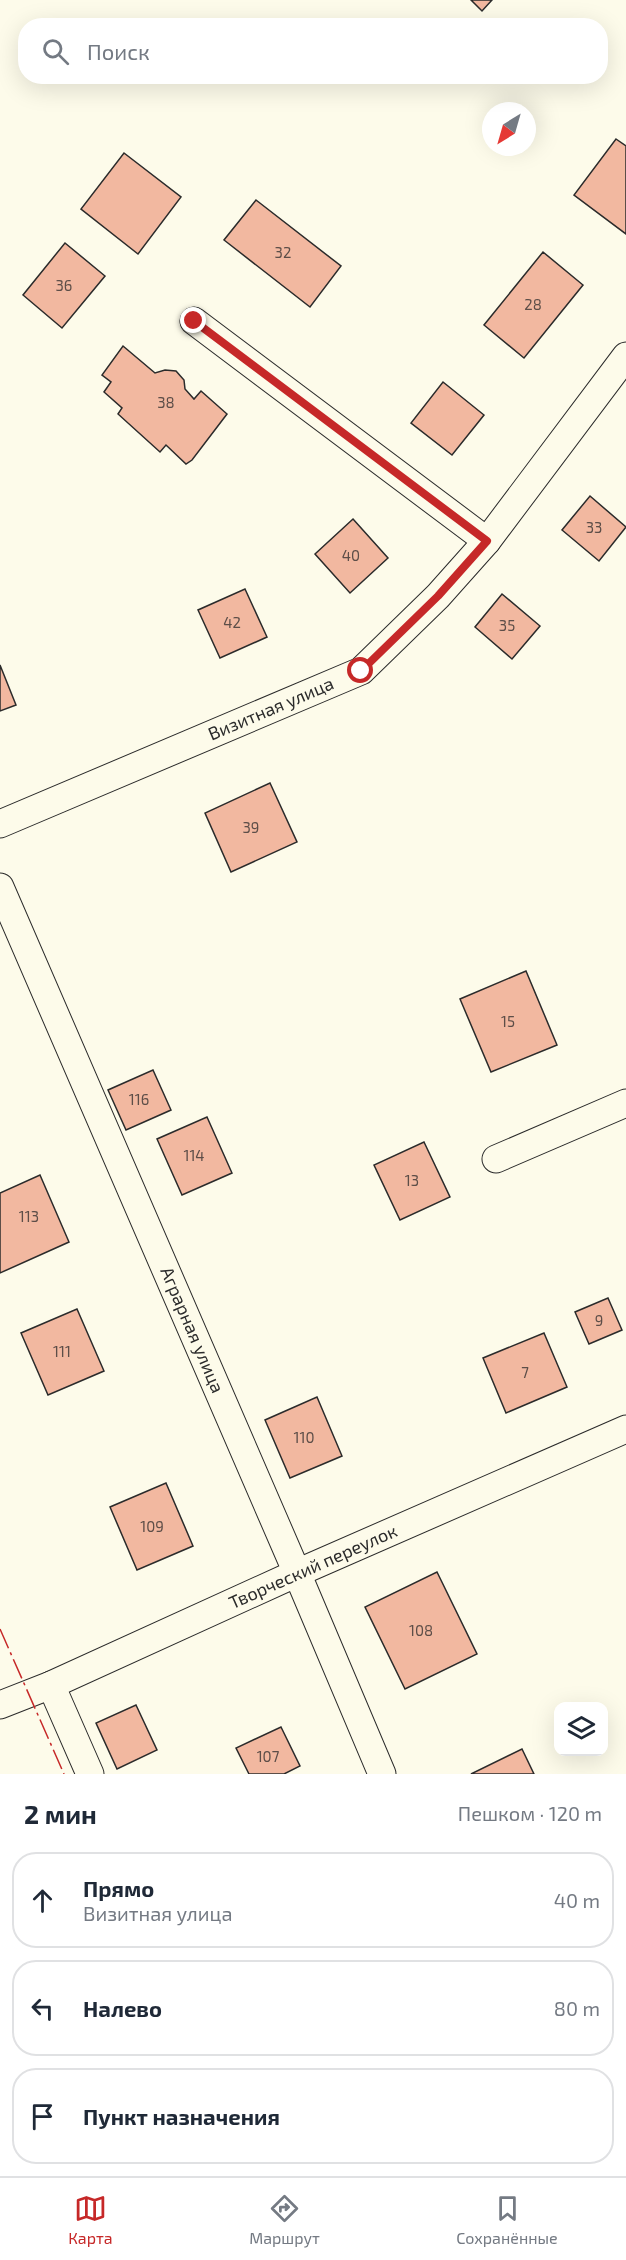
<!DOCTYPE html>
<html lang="ru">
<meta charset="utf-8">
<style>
:root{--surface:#fff;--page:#f6f6f7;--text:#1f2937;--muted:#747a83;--line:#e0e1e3;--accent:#c62828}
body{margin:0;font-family:"Exo 2",sans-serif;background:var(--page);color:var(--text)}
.controls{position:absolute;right:18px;bottom:18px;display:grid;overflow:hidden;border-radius:12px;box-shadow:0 6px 24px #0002}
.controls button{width:54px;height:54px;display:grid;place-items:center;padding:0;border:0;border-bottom:2px solid var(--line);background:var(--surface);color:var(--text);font:30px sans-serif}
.compass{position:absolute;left:482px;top:102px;width:54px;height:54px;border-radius:50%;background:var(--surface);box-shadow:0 6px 24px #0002;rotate:217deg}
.stop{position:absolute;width:18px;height:18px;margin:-14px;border:4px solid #c62828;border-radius:50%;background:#fff}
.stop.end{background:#c62828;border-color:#fff;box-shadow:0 2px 6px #0008}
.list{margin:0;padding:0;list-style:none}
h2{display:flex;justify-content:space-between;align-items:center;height:78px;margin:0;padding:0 24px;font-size:26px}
h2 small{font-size:20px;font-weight:400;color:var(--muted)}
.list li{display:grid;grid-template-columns:39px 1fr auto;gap:18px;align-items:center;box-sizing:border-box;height:96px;margin:0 12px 12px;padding:0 12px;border:2px solid var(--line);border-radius:24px}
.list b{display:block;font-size:22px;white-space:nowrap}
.list p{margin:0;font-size:20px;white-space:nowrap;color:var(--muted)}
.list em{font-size:20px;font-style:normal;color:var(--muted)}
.icon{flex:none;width:33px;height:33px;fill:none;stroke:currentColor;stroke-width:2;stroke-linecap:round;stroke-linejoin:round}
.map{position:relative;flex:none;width:626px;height:1774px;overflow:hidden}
.search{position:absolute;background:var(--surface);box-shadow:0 6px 24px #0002;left:18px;right:18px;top:18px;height:66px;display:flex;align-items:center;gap:15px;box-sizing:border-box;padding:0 21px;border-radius:24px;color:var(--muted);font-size:22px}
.sheet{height:402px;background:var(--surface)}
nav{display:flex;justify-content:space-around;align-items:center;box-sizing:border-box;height:84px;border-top:2px solid var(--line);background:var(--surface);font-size:16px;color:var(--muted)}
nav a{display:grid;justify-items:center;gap:3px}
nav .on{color:var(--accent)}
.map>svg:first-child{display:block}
.building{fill:#f2b8a0;stroke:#2b2b2b;stroke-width:1.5}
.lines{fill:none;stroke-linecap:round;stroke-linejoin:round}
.minor-casing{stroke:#2b2b2b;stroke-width:29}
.minor{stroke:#fdfbea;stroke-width:27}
.power{stroke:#c62828;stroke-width:1.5;stroke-dasharray:21 4.5 3 4.5;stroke-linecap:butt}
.route{stroke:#c62828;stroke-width:8}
.labels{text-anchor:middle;stroke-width:4.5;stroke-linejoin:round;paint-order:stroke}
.number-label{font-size:15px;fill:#5d4e48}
.street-label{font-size:18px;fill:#2b2b2b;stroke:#fdfbea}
</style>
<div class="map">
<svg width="626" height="1774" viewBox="0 0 626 1774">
<rect width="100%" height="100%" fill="#fdfbea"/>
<g class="building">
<polygon points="471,0 492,0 482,11"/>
<polygon points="616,139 626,146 626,234 574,195"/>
<polygon points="124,153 181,197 138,254 81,209"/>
<polygon points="256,200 341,266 310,307 224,240"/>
<polygon points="65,243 105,276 62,328 23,295"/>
<polygon points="543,252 583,285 524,358 484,325"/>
<polygon points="123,346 155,373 165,370 176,371 184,380 185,389 194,399 201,391 227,414 192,460 186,464 166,445 160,452 118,414 122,408 104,392 111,382 102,375"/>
<polygon points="443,382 484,415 452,455 411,423"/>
<polygon points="590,496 626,527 599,561 562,530"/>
<polygon points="353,519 388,558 350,593 315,554"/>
<polygon points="245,589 267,637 220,658 198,610"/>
<polygon points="502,594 540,626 512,659 475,627"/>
<polygon points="0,665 16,705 0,711"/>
<polygon points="270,783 297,842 231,872 205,813"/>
<polygon points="526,971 557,1045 491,1072 460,999"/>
<polygon points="153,1070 171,1110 126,1130 108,1090"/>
<polygon points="207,1117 232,1173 182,1195 157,1139"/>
<polygon points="424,1142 450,1197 400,1220 374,1165"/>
<polygon points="40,1175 69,1242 0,1273 0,1193"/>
<polygon points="608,1298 622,1330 589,1344 575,1312"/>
<polygon points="77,1309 104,1371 48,1395 21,1333"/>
<polygon points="544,1333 567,1387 506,1413 483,1358"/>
<polygon points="317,1397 342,1456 290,1478 265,1420"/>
<polygon points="166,1483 193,1546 137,1570 110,1507"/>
<polygon points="437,1572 477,1654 405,1689 365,1607"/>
<polygon points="136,1705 157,1750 117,1769 96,1723"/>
<polygon points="281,1727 300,1766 284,1774 249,1774 236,1748"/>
<polygon points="522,1749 534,1774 471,1774"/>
</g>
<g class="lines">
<g class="minor-casing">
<g id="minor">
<polyline points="194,321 487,541"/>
<polyline points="0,824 361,671 438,596 487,541 626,356"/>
<polyline points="0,887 297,1573 382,1774"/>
<polyline points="496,1159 626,1103"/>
<polyline points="51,1685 90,1774"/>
<polyline points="0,1705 51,1685 297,1573 626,1429"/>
</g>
</g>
<use href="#minor" class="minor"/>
<polyline class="power" points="0,1629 64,1774"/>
</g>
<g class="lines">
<polyline class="route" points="194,321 487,541 438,596 361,671"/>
</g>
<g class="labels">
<g class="number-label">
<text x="283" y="258">32</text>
<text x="64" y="291">36</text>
<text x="533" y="310">28</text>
<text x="166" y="408">38</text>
<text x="594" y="533">33</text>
<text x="351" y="561">40</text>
<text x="232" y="628">42</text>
<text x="507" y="631">35</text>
<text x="251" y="833">39</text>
<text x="508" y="1027">15</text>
<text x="139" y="1105">116</text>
<text x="194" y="1161">114</text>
<text x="412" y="1186">13</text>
<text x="29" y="1222">113</text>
<text x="599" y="1326">9</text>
<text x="62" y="1357">111</text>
<text x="525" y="1378">7</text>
<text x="304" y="1443">110</text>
<text x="152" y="1532">109</text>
<text x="421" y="1636">108</text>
<text x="268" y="1762">107</text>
</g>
<g class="street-label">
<text transform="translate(271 709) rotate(-23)" y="6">Визитная улица</text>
<text transform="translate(192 1330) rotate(67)" y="6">Аграрная улица</text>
<text transform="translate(313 1567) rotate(-24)" y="6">Творческий переулок</text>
</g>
</g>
</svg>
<div class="controls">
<button><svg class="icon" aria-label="layers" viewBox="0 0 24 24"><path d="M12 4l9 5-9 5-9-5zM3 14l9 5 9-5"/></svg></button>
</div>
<svg class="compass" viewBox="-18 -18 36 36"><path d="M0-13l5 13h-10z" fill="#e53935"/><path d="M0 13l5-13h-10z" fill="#747a83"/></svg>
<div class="stop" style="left:361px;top:671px"></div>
<div class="stop end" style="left:194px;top:321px"></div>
<div class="search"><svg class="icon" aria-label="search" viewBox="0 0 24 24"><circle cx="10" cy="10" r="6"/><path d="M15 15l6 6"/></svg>Поиск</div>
</div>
<section class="sheet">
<h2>2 мин<small>Пешком · 120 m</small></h2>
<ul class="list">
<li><svg class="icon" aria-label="ahead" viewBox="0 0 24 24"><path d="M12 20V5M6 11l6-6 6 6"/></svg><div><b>Прямо</b><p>Визитная улица</p></div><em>40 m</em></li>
<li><svg class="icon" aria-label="left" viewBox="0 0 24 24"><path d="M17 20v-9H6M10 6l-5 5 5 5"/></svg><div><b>Налево</b></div><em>80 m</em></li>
<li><svg class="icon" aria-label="arrive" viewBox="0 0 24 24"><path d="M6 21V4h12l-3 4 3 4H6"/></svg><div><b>Пункт назначения</b></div></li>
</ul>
</section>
<nav>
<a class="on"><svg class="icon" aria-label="map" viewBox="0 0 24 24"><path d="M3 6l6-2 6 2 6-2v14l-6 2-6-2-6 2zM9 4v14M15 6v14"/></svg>Карта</a>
<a><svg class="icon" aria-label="directions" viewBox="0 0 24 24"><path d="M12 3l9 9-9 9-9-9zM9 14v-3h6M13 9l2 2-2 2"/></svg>Маршрут</a>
<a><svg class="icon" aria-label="saved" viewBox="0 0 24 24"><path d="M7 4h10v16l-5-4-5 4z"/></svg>Сохранённые</a>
</nav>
